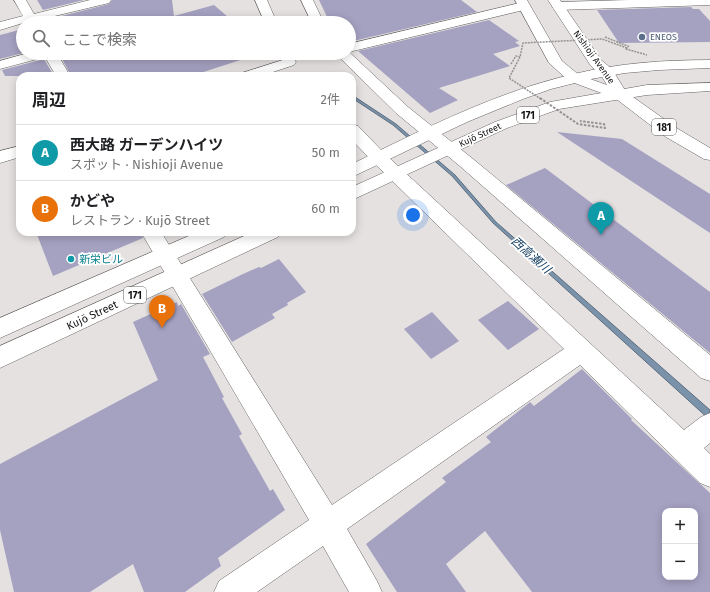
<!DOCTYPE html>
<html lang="ja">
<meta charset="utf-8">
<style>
:root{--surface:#fff;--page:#f6f6f6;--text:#202124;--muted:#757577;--line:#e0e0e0;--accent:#db2777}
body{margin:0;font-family:"Fira Sans","Noto Sans JP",sans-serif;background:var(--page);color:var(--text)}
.controls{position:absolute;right:12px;bottom:12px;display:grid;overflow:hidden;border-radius:8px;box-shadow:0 2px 10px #0003}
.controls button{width:36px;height:36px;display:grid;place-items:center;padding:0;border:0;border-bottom:1px solid var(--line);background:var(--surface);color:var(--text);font:20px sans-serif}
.you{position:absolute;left:413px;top:215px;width:14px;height:14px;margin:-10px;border:3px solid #fff;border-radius:50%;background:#1a73e8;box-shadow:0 0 0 6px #1a73e833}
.badge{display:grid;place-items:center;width:26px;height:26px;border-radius:50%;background:var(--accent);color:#fff;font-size:13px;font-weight:700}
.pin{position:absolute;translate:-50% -33px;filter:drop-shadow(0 1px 2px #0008)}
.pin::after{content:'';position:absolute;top:21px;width:14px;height:12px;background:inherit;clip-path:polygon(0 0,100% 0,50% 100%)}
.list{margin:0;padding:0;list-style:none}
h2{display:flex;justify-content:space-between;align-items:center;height:52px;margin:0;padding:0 16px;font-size:17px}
h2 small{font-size:13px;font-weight:400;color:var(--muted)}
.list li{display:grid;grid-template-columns:26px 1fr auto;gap:12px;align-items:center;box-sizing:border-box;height:56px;padding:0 16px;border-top:1px solid var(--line)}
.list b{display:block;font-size:15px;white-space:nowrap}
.list p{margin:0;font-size:13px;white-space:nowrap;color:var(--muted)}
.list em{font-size:13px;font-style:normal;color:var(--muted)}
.icon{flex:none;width:22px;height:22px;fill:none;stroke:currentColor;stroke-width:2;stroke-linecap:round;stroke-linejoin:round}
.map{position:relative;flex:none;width:710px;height:592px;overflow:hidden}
.search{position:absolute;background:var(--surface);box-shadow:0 2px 10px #0003;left:16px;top:16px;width:340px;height:44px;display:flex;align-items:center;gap:10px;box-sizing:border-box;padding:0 14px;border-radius:22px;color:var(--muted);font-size:15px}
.panel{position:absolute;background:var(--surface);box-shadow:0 2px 10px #0003;left:16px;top:72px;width:340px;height:164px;border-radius:12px}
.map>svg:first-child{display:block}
.water{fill:#7a93ab;stroke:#5c6d7e}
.building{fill:#a5a1c1;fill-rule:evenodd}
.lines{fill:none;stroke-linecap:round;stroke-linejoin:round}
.minor-casing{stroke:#656261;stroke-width:1}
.major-casing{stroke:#656261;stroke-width:1}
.highway-casing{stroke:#656261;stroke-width:1}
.path{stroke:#949191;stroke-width:1.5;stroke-dasharray:2 1;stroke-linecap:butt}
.minor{fill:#fff;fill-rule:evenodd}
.major{fill:#fff;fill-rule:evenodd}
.highway{fill:#fff;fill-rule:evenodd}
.path-bridge-far1{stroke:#949191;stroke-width:1.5;stroke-dasharray:2 1;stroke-linecap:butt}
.path-bridge{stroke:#949191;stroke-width:2;stroke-dasharray:2.5 1.5;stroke-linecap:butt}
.service-dot{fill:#5c6f8a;stroke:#fff;stroke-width:1.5}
.culture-dot{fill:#0f9aa8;stroke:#fff;stroke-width:1.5}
.labels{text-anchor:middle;stroke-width:3.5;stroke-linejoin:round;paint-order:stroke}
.far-service-label{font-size:9px;fill:#4e5e75;stroke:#fff;text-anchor:start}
.far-street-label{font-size:9px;fill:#161515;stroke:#fff}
.shield{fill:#fff;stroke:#5c5b5b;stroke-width:1}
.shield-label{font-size:10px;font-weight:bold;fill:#161515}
.culture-label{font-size:11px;fill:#0d838f;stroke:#fff;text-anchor:start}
.street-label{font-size:11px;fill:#161515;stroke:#fff}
.water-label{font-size:12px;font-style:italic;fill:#164063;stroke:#fff}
</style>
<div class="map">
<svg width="710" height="592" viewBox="0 0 710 592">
<rect width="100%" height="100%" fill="#e5e1e0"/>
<polygon class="water" points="352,95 396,124 455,175 496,222 710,410 710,420 493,223 452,176 393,125 352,98"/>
<g class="building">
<polygon points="37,0 84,0 43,10"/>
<polygon points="112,0 172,0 174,16 214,5 235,23 46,23 48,22 46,20 109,4"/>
<polygon points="319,0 461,0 477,12 349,42 349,23 330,23"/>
<polygon points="691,7 693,9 699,9 710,21 710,42 619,43 597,10"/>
<polygon points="489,20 519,41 515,42 520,46 493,54 510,66 439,88 458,100 430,113 358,51"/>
<polygon points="23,29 23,53 0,59 0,35"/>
<polygon points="59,53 262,53 191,76 71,76"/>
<polygon points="44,59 54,76 5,76 2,70"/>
<polygon points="557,132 622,139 710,194 710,233"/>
<polygon points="545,168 710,292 710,353 506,185"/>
<polygon points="36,232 140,232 143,238 53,276"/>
<polygon points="279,259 306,292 287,303 288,305 272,314 275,318 232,342 202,294 243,274 259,267 261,268"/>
<polygon points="508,301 539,329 508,350 478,320"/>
<polygon points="177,302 178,306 181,304 210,354 203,357 224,397 222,398 242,434 239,436 270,491 273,489 285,510 218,558 221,566 185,592 144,592 133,564 90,592 14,592 0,530 0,464 158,380 133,322"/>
<polygon points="432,312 459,341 431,359 404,329"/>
<path d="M 582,369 L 632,419 L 631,420 L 710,493 L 710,592 L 532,592 L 485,531 L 446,564 L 466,592 L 397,592 L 366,544 L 446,482 L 442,478 L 491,442 L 486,437 L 529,403 L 530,402 L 534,406 ZM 665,511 L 695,511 L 695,577 L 665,577 Z"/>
</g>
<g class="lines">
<g class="minor-casing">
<g id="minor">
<polygon points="14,0 26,0 34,14 90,0 111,0 109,3 38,20 39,23 23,23 0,30 0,22 23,16"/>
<polygon points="255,0 267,0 277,23 265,23"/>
<polygon points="301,0 313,0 324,23 312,23"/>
<polygon points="629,0 710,0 710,5 558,10 554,9 552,6 554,3 558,2"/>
<polygon points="524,2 528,3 530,6 528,9 349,52 408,107 473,159 710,355 710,381 701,378 461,167 396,113 335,53 349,53 349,44"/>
<polygon points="28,53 57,53 70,76 56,76 45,57 0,69 0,61"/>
<polygon points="289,58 294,59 296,62 294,65 261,76 240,76 242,73"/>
<polygon points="352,125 358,126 385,154 684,430 701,417 710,413 710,443 704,448 710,454 710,487 700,483 580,365 347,529 377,581 382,592 349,592 323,546 257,592 214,592 219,581 309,520 141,232 161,232 332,505 564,349 373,162 352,140"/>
<polygon points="20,146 20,157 0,163 0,151"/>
</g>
</g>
<g class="major-casing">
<polygon id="major" points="515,0 527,0 562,61 579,75 607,85 601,75 591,66 548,0 560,0 601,60 612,69 626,92 678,129 710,148 710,160 704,159 666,137 615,98 569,81 549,63"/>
</g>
<g class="highway-casing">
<g id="highway">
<path d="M 710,60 L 710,68 L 659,70 L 625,73 L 591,79 L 551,89 L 523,99 L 467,122 L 352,177 L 352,164 C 424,129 496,92 574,74 C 619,63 664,60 710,60 Z"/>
<polygon points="710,83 710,91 647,95 559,109 507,128 352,200 352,187 495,122 550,102 647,85"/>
<polygon points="198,232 227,232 224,237 0,338 0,318"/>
<polygon points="253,232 281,232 278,237 0,368 0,346"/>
</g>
</g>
<g class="path">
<polyline points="605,37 630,47"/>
<polyline points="511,64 516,56 520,57"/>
</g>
<use href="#minor" class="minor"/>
<use href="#major" class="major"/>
<use href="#highway" class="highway"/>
<polyline class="path-bridge-far1" points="541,99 509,78 520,57 523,43 602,39 627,48 626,49 647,55"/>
<polyline class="path-bridge" points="540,98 578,124 605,128 604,124 580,121"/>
</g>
<circle class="service-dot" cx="642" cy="37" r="4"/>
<circle class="culture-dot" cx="71" cy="259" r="4"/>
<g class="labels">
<g class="far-service-label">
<text x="650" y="40">ENEOS</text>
</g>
<g class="far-street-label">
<text transform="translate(594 57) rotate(54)" y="3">Nishioji Avenue</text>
<text transform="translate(480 135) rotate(-25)" y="3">Kujō Street</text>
</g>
<g class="shield">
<rect x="517" y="107" width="22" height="16" rx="3"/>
<rect x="652" y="119" width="24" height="16" rx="3"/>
<rect x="124" y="287" width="22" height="16" rx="3"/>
</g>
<g class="shield-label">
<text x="528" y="119">171</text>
<text x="664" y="131">181</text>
<text x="135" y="299">171</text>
</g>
<g class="culture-label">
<text x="79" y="263">新栄ビル</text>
</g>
<g class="street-label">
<text transform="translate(92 315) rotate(-25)" y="4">Kujō Street</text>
</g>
<g class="water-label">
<text transform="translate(531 255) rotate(42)" y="4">西高瀬川</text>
</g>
</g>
</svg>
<div class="controls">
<button>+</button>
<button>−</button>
</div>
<div class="you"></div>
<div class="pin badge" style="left:601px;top:235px;background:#0f9aa8">A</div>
<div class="pin badge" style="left:162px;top:328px;background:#e8710a">B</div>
<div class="search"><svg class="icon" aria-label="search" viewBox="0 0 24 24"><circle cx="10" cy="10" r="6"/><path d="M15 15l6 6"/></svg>ここで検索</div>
<section class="panel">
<h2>周辺<small>2件</small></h2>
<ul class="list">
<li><span class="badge" style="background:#0f9aa8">A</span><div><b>西大路 ガーデンハイツ</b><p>スポット · Nishioji Avenue</p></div><em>50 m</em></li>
<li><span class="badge" style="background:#e8710a">B</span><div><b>かどや</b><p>レストラン · Kujō Street</p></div><em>60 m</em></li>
</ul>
</section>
</div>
